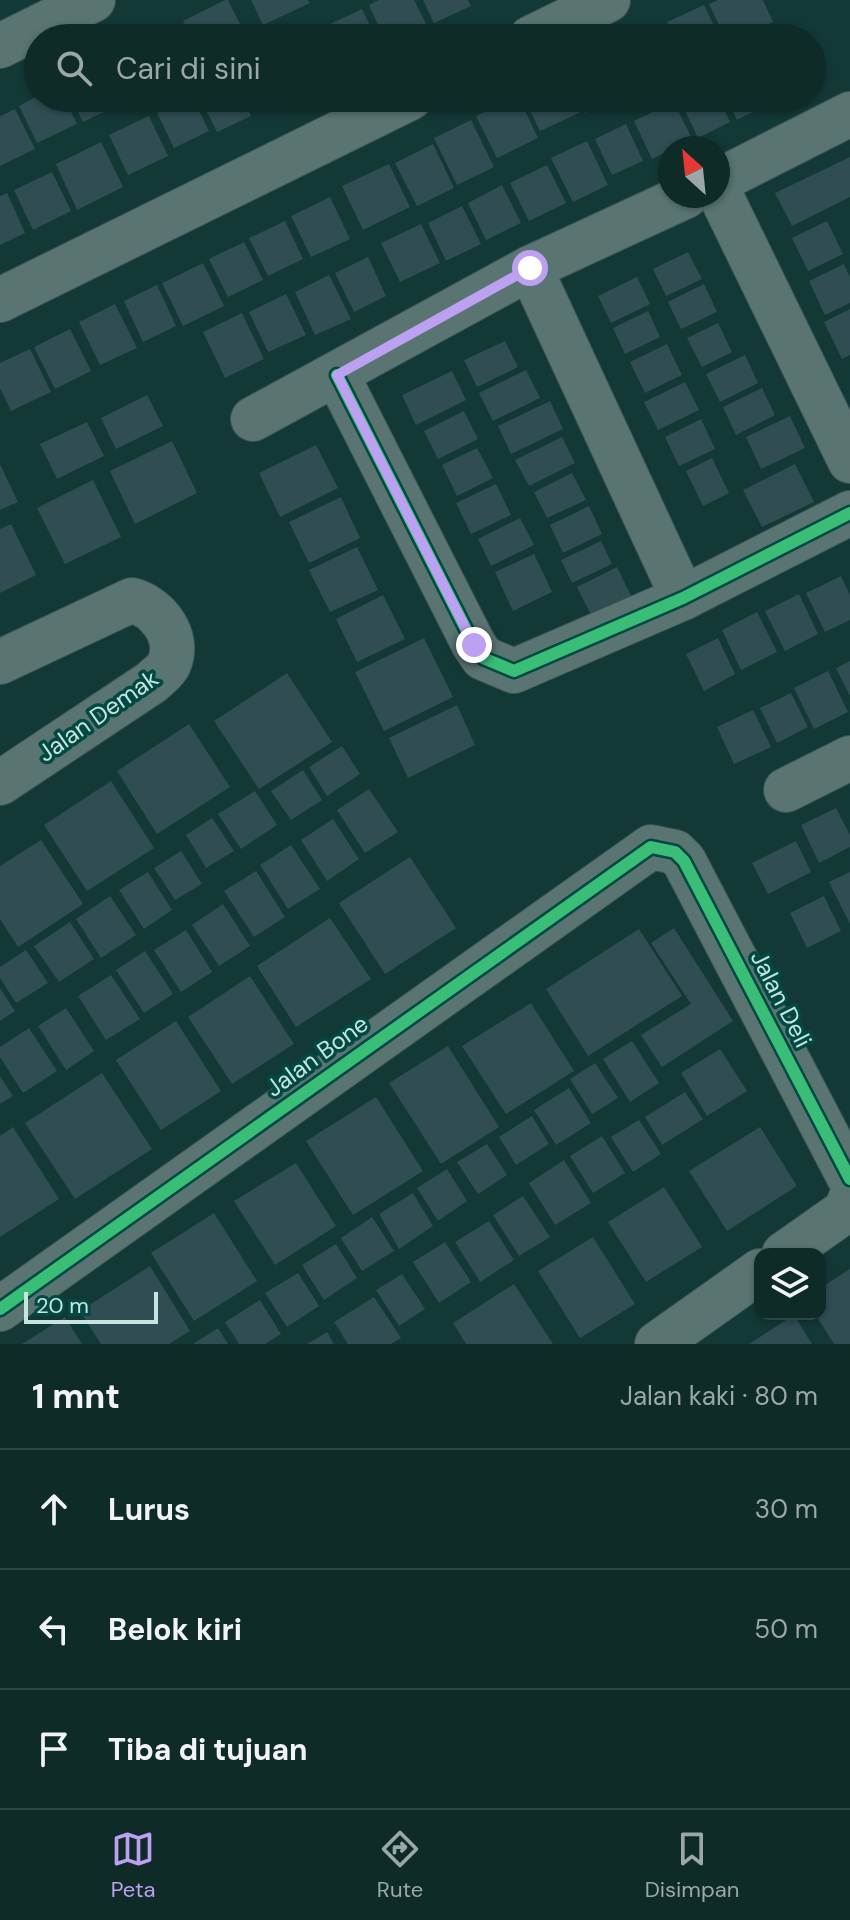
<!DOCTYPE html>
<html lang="id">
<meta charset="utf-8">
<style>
:root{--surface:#0e2b28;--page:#173330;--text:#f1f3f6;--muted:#9ba7a8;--line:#2e4745;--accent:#bca0f2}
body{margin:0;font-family:"DM Sans",sans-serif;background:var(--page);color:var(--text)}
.controls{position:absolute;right:24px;bottom:24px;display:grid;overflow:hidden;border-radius:16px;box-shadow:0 2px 6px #0004}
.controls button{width:72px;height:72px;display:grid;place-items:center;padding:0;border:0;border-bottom:2px solid var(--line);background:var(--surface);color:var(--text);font:40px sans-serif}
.compass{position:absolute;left:658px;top:136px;width:72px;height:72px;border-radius:50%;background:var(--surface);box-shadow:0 2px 6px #0004;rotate:333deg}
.scale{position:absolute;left:24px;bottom:20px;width:134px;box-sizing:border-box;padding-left:8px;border:4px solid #c7e5e0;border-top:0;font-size:22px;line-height:28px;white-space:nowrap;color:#c7e5e0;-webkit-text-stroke:6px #024943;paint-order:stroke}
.stop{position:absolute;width:24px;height:24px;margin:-18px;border:6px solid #bca0f2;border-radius:50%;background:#fff}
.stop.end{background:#bca0f2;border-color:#fff;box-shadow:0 2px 8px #0008}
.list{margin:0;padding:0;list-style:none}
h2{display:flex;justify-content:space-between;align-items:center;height:104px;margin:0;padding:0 32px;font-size:34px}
h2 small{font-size:26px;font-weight:400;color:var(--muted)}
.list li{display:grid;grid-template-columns:52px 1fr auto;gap:24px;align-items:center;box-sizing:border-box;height:120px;padding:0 32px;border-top:2px solid var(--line)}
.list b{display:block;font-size:30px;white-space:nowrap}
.list em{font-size:26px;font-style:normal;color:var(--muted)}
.icon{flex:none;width:44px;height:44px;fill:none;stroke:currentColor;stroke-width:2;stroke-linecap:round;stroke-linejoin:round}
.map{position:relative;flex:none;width:850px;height:1344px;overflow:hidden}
.search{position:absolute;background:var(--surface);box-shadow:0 2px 6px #0004;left:24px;right:24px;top:24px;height:88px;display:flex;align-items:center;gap:20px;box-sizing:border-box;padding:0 28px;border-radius:44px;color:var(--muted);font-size:30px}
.sheet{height:464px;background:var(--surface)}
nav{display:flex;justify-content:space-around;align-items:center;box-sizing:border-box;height:112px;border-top:2px solid var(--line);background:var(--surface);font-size:22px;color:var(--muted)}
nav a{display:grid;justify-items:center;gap:4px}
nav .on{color:var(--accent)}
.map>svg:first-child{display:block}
.building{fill:#2f4d53}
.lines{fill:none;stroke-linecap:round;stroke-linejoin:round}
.minor-casing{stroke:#3b5552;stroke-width:46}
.minor{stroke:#597471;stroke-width:44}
.cycleway-casing{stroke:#024943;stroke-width:17}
.cycleway{stroke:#3abd76;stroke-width:12}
.route{stroke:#bca0f2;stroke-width:10}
.labels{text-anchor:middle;stroke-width:7;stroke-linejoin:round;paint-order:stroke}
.street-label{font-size:24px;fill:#c7e5e0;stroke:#024943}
</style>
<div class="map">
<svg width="850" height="1344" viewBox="0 0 850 1344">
<rect width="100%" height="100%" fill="#123936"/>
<g class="building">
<polygon points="225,0 228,0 247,38 191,38 183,21"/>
<polygon points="251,0 308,0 310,3 263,25"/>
<polygon points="379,0 414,0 429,30 412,38 384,38 369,5"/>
<polygon points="423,0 468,0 471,6 434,23"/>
<polygon points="718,0 763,0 773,22 739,38 725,38 709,4"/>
<polygon points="704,5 720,38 675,38 667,22"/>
<polygon points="362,9 376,38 321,38 317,30"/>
<polygon points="660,27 665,38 637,38"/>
<polygon points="178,29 182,38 159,38"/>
<polygon points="38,96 64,98 77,124 37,143 19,106"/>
<polygon points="71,98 112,98 116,106 83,122"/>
<polygon points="188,98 193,98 209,131 174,148 157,113"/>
<polygon points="200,98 243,98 251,116 217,132"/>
<polygon points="250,98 279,98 256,109"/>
<polygon points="514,98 519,98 538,138 497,158 476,116"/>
<polygon points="524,98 572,98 579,113 540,131"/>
<polygon points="577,98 615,98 585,113"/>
<polygon points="679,98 719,98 730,122 698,138"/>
<polygon points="727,98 765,98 768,104 737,120"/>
<polygon points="674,102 692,139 652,159 634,121"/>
<polygon points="15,109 35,149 0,166 0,116"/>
<polygon points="149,116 168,156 128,175 109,135"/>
<polygon points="471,120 494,167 457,185 434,138"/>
<polygon points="626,124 643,161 612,175 595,139"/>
<polygon points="587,141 608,185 573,202 551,158"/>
<polygon points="101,142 123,187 77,210 56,164"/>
<polygon points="433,144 454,188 417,206 395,163"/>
<polygon points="850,157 850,197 792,226 775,193"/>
<polygon points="389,164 410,207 363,230 342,186"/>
<polygon points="547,165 566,203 529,221 510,183"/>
<polygon points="52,172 71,211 33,230 14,190"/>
<polygon points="502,185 521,223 486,240 468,203"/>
<polygon points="7,193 25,233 0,245 0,196"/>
<polygon points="330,197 350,239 311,257 291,216"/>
<polygon points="462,206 481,244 446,261 428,223"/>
<polygon points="285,221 303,259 268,276 249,238"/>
<polygon points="827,221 843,254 808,271 792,238"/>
<polygon points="421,224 440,263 400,282 381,243"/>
<polygon points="244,242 263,280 228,297 209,259"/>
<polygon points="688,252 702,279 666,296 653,269"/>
<polygon points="368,257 386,296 354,312 335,273"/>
<polygon points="203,263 224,306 183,326 162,283"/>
<polygon points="844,264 850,277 850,303 825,315 809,281"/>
<polygon points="329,275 351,319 315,335 295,292"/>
<polygon points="637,277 650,304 611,323 598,296"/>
<polygon points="704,284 717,312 681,329 668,302"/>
<polygon points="157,285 176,326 143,342 124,301"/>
<polygon points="286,294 306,335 268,352 249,312"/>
<polygon points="115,304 137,348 100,365 79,322"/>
<polygon points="850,309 850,355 842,359 824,322"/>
<polygon points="648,311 660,337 625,354 613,328"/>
<polygon points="242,313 264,359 225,378 203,332"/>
<polygon points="718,323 732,352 702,367 687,338"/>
<polygon points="70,329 91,371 55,389 34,347"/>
<polygon points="505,341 518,367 477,387 464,360"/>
<polygon points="667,344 682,375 645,393 630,362"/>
<polygon points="30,349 51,392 11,411 0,388 0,363"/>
<polygon points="745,355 758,383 720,402 706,374"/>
<polygon points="526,370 540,398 493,421 479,393"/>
<polygon points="452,371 466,400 416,425 402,395"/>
<polygon points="685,382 699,410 658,430 644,402"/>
<polygon points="762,388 775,415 736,435 723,407"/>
<polygon points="147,395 163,426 116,449 101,418"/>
<polygon points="550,401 563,429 511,454 498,426"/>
<polygon points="464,411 478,439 438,459 424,431"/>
<polygon points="790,416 805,448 761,469 746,437"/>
<polygon points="701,419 715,449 679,466 665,437"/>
<polygon points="87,422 104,456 57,479 40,444"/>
<polygon points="562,437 575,463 529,486 515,460"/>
<polygon points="172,441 197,493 135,524 110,471"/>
<polygon points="316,445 338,488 280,517 259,473"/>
<polygon points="477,448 493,478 457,496 442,465"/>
<polygon points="712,458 729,493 703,506 686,471"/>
<polygon points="0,464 18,502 0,510"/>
<polygon points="795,464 814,502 762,527 743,490"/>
<polygon points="572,473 586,500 547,518 534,492"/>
<polygon points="93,480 121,537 65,564 37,508"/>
<polygon points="496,484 511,515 471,534 456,503"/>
<polygon points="341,497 360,538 309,563 289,522"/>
<polygon points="589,506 602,534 563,553 550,525"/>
<polygon points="520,518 534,545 491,566 478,539"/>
<polygon points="11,524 36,575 0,593 0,529"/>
<polygon points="601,541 612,564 572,583 561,560"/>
<polygon points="357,547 378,590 330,612 309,570"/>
<polygon points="534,554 552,592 513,611 495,572"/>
<polygon points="617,567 632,598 592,617 577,587"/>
<polygon points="841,576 850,595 850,620 825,632 806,593"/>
<polygon points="799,594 818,634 785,651 765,611"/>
<polygon points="383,595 405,639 357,662 336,619"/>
<polygon points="757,612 777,652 741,670 722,630"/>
<polygon points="424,638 453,697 384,731 355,672"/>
<polygon points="718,638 735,674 704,691 686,654"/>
<polygon points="850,661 850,696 836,668"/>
<polygon points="828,671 848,712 814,729 794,688"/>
<polygon points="287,673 332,742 259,789 214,721"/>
<polygon points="791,693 808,727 777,743 760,708"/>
<polygon points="457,705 475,745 408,778 389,738"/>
<polygon points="753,710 771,747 734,764 717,727"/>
<polygon points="189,724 230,787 157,834 117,771"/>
<polygon points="342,746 360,774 327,796 309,767"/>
<polygon points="303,770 322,800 291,820 271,791"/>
<polygon points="111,781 154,848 87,891 44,825"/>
<polygon points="369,789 398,832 365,853 337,810"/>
<polygon points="255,791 277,825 241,849 218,814"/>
<polygon points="836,808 850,835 850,847 819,863 801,825"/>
<polygon points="212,818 234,851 206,868 186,835"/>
<polygon points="333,819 359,859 327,881 301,840"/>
<polygon points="41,840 83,904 18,947 0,919 0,866"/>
<polygon points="796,841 811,872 768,894 752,863"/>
<polygon points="291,845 320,889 288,909 260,865"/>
<polygon points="181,851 202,884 175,900 154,868"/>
<polygon points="410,857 456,928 385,974 339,903"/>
<polygon points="256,871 285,917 254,937 224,891"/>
<polygon points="148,872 172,910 144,929 119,890"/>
<polygon points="850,872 850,924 829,882"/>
<polygon points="110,896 136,935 101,958 76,919"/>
<polygon points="824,896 841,931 807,948 790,913"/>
<polygon points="223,904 250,946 219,966 192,925"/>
<polygon points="330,918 371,979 296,1027 257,966"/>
<polygon points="70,922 94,959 59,982 34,946"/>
<polygon points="674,928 733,1021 662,1067 641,1035 691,1004 651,943"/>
<polygon points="639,929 682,996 588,1056 546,989"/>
<polygon points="186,930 212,972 181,992 154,950"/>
<polygon points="26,950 48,983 16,1003 0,978 0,967"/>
<polygon points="145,951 173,994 144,1013 116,970"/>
<polygon points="111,975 140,1019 106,1040 78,996"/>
<polygon points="250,976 294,1044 232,1084 188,1017"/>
<polygon points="0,988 15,1011 0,1021"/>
<polygon points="531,1003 574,1071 506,1114 462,1046"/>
<polygon points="66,1008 94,1051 66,1070 38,1026"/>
<polygon points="176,1021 221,1091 161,1130 116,1060"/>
<polygon points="29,1028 57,1071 23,1093 0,1057 0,1047"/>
<polygon points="632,1041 659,1083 630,1102 603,1059"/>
<polygon points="448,1046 499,1127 441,1164 389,1083"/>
<polygon points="720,1049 747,1091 707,1116 681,1073"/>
<polygon points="595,1063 618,1098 592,1114 570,1079"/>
<polygon points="102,1073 152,1149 75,1199 25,1123"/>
<polygon points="0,1076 13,1096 0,1104"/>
<polygon points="569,1088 591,1123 556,1145 534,1110"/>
<polygon points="685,1092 703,1119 662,1145 645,1117"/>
<polygon points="376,1097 423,1171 353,1215 306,1141"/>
<polygon points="532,1116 549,1144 516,1165 499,1137"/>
<polygon points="639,1120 661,1154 633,1172 611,1137"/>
<polygon points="13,1127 59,1199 0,1237 0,1136"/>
<polygon points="760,1127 797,1186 727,1231 689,1171"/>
<polygon points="602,1136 625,1173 593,1193 570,1156"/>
<polygon points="487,1144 507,1175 478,1194 457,1162"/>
<polygon points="564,1160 591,1203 555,1225 529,1183"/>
<polygon points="296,1163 336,1226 275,1265 234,1201"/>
<polygon points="447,1169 467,1201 438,1221 417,1188"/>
<polygon points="664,1187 702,1247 646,1282 608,1222"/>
<polygon points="413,1193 433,1226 399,1249 379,1214"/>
<polygon points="523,1196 550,1237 519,1256 493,1215"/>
<polygon points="214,1213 257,1281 194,1321 151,1253"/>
<polygon points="372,1217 394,1251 362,1271 341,1238"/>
<polygon points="489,1221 514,1260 480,1282 455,1242"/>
<polygon points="593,1237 635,1304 580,1338 538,1271"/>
<polygon points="445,1242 471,1282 439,1303 413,1262"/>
<polygon points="336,1244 357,1278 324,1300 302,1265"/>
<polygon points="150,1266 190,1331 169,1344 101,1344 80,1311"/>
<polygon points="850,1269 850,1344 834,1344 815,1314 820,1314 820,1288"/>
<polygon points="298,1273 319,1306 287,1327 265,1293"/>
<polygon points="402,1274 425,1309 399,1326 376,1290"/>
<polygon points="514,1284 553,1344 466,1344 453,1323"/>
<polygon points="374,1297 401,1338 391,1344 348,1344 334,1322"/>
<polygon points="260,1300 281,1334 265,1344 239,1344 225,1322"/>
<polygon points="794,1315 812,1344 749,1344"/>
<polygon points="65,1317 82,1344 22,1344"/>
<polygon points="218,1328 228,1344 193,1344"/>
<polygon points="327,1332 334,1344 307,1344"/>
</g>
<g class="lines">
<g class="minor-casing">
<g id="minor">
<polyline points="531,38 608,0"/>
<polyline points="0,46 93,0"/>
<polyline points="718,181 850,114"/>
<polyline points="718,190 850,461"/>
<polyline points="530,268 683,598"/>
<polyline points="0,300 410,98"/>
<polyline points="337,375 474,645 483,658 514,671 683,598 850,513"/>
<polyline points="253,419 530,268 686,196"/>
<path d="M 0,662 L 132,600 C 157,607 181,636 169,664 C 166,671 158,676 152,682 L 0,783"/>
<polyline points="786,790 850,758"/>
<polyline points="784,1254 845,1211 850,1200"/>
<polyline points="0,1309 651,847 675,852 684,861 850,1179"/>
<polyline points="657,1344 760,1271"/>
</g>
</g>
<use href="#minor" class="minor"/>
<g class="cycleway-casing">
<g id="cycleway">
<polyline points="337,375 474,645 483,658 514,671 683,598 850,513"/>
<polyline points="0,1309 651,847 675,852 684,861 850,1179"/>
</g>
</g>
<use href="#cycleway" class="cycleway"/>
</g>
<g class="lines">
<polyline class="route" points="474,645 337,375 530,268"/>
</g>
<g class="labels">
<g class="street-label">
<text transform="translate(98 716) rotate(-35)" y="8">Jalan Demak</text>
<text transform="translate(781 999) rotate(63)" y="8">Jalan Deli</text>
<text transform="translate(317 1056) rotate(-36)" y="8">Jalan Bone</text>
</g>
</g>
</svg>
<div class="controls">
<button><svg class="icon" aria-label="layers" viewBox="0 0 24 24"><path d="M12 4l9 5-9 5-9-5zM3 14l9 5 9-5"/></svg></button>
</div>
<svg class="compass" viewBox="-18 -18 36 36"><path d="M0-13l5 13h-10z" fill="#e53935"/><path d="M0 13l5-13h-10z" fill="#9ba7a8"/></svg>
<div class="scale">20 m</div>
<div class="stop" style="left:530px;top:268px"></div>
<div class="stop end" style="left:474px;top:645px"></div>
<div class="search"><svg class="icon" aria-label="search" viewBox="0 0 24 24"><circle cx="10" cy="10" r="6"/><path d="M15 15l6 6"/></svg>Cari di sini</div>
</div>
<section class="sheet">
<h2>1 mnt<small>Jalan kaki · 80 m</small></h2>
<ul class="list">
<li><svg class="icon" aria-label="ahead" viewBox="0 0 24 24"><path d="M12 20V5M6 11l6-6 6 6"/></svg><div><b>Lurus</b></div><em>30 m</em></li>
<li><svg class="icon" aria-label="left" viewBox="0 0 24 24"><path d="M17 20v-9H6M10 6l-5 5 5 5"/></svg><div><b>Belok kiri</b></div><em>50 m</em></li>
<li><svg class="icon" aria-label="arrive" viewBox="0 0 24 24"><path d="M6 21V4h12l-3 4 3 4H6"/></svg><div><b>Tiba di tujuan</b></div></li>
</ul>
</section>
<nav>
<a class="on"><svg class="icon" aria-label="map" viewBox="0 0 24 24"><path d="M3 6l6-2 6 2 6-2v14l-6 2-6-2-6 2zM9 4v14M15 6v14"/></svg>Peta</a>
<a><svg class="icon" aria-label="directions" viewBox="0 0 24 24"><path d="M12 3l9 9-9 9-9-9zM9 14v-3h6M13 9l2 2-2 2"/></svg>Rute</a>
<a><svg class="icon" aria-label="saved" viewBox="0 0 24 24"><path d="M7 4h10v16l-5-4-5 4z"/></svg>Disimpan</a>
</nav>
